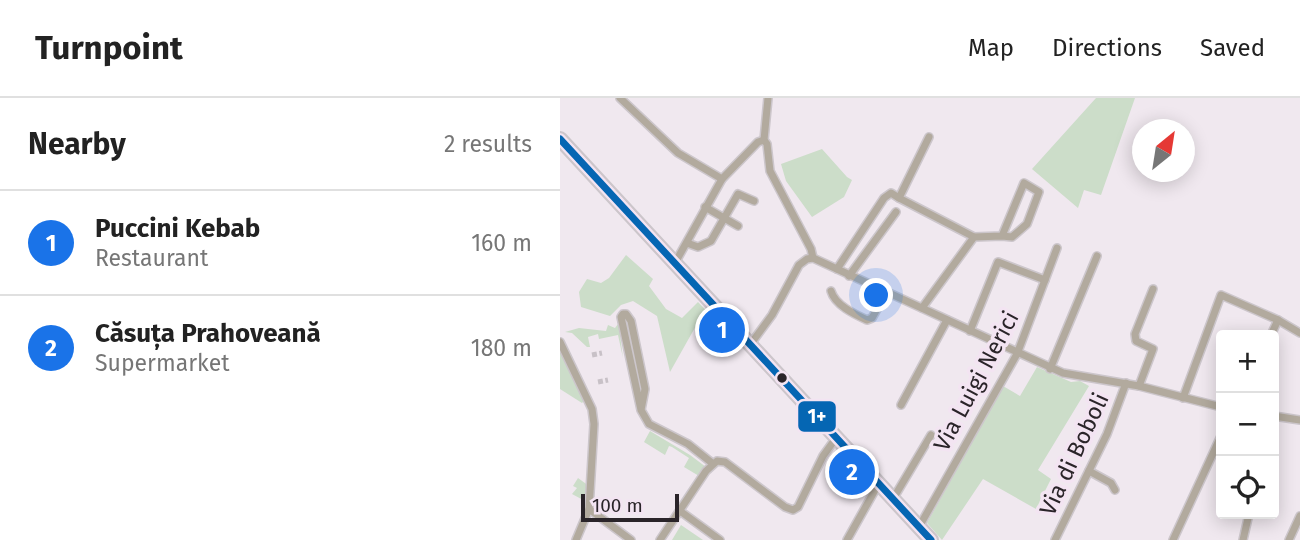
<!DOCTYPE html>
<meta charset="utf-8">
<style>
:root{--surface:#fff;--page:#f2f2f2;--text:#222;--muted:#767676;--line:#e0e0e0;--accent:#1a73e8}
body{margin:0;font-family:"Fira Sans",sans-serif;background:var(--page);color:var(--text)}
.controls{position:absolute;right:21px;bottom:21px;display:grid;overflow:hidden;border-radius:7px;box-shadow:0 4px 18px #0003}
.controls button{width:63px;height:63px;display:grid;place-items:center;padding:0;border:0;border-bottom:2px solid var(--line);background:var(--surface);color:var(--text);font:35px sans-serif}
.compass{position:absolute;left:572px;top:21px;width:63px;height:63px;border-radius:50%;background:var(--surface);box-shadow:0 4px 18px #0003;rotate:30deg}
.scale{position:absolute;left:21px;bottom:18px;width:98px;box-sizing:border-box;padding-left:7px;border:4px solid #2a2429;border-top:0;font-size:19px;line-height:24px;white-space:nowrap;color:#2a2429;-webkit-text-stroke:5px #f3e4f2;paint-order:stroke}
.you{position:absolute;left:317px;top:198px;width:24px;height:24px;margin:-18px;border:5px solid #fff;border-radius:50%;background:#1a73e8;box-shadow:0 0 0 10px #1a73e833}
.badge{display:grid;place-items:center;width:46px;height:46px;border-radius:50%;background:var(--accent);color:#fff;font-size:23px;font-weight:700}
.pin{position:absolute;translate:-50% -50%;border:4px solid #fff;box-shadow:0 2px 7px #0006}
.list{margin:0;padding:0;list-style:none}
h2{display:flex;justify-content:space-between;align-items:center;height:91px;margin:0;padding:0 28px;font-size:30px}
h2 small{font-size:23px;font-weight:400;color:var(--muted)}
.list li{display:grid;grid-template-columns:46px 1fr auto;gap:21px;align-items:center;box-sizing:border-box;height:105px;padding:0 28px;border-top:2px solid var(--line)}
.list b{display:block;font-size:26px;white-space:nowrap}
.list p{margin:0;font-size:23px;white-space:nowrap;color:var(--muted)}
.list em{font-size:23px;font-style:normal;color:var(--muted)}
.icon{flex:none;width:38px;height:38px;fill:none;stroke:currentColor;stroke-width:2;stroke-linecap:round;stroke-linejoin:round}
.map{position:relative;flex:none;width:740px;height:442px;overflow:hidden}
header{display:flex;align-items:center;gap:42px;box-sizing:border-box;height:98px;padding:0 35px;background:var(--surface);border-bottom:2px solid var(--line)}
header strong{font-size:33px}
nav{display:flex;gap:38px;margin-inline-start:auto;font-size:24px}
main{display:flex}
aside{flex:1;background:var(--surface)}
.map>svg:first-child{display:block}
.green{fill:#ccddc9}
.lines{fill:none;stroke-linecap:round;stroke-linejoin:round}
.pedestrian-tunnel{stroke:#c8c1c7;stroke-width:5;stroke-dasharray:5 2.5;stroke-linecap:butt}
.minor-casing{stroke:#ccc6cb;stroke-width:10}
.primary-casing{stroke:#ccc6cb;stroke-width:16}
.minor{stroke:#b2aa9e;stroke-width:7}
.primary{stroke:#b5ada6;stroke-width:12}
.bus-1-casing{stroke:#f3e4f2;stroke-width:12}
.bus-1{stroke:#0566b3;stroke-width:7}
.bus-dot{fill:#2a2429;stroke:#f3e4f2;stroke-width:2.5}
.labels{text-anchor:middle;stroke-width:7;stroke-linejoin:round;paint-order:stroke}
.street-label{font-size:23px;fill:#2a2429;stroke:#f3e4f2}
.line-badge{stroke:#f3e4f2;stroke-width:2.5}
.badge-label{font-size:19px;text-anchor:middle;font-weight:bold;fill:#fff}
</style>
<header>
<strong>Turnpoint</strong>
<nav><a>Map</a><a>Directions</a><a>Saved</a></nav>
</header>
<main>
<aside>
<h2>Nearby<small>2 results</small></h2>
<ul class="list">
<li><span class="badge">1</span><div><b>Puccini Kebab</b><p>Restaurant</p></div><em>160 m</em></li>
<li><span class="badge">2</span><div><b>Căsuța Prahoveană</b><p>Supermarket</p></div><em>180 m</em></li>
</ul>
</aside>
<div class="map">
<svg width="740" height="442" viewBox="0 0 740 442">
<rect width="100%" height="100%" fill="#f0e8ef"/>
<g class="green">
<polygon points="536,0 575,0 541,97 524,92 518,110 472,71"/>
<polygon points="262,51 287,79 292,82 284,99 252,119 226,83 221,66"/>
<polygon points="66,157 93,181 89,188 106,211 122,220 138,204 159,226 152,236 137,226 110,274 97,218 73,203 61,207 50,218 21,209 19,194 27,181 41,185 49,180"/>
<polygon points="61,222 64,236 60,237 63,260 58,237 39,241 38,236 28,239 30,249 27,249 12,235 5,234 19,230 46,233 48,227 55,230"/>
<polygon points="0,252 25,302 22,305 0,291"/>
<polygon points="477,269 511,284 520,283 529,288 478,372 491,381 476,411 423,381 382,442 367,425 443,288 460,298"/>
<polygon points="90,333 130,357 146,369 139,378 124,369 129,360 112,349 109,348 105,357 84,344"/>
<polygon points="18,380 29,388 25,403 12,396 17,390 13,388"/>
<polygon points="121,427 143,442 112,442"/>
</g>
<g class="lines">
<g class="pedestrian-tunnel">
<polyline points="32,257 42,255"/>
<polyline points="38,284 48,282"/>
</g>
<g class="minor-casing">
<g id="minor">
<polyline points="60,0 118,55 162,81"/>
<polyline points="208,0 204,42 207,46 210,73 251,151 253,160"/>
<polyline points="369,39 339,100 414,139"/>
<polyline points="145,109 178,128"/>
<polyline points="127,145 138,149 151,143 178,96 194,103"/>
<polyline points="115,165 162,81 198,44 204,42"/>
<polyline points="277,171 324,100 331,95 339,100"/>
<polyline points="289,178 336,114"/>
<path d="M 271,193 C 275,207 294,216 307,222 L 312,220 L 326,195"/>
<polyline points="362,210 414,139 442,138 464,85 479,94 467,126 452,139 442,138"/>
<polyline points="410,233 438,164 485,182"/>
<polyline points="711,237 718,222"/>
<polyline points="0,244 32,311 34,326 29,411 71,442"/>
<polyline points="190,247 212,217 239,167 247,161 253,160 503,275 579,288 661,309"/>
<polyline points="490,271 537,158"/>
<polyline points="579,288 593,251 576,243 575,236 593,191"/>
<polyline points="623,300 661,197 718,222 740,235"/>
<polyline points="341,307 387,222"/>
<polyline points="81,312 85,291 71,223 66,216 63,216 61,219 81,312 89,326 128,346 152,365"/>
<polyline points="714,318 740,322"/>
<polyline points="529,373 551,385 555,392"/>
<polyline points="333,401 371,337"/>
<polyline points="120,413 160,442"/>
<polyline points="359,429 457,256 497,150"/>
<polyline points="16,442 29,411"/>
<polyline points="100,442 146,373 157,363 165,364 225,409 233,412 238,409 263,358 276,340"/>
<polyline points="287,442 319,385"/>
<polyline points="495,442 547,336 566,285"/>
<polyline points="613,442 661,338"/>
<polyline points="683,442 689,416"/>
<polyline points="729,442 740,418"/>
</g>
</g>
<g class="primary-casing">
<polyline id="primary" points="0,41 371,442"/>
</g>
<use href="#minor" class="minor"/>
<use href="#primary" class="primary"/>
<g class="bus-1-casing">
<polyline id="bus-1" points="0,41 371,442"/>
</g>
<use href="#bus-1" class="bus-1"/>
</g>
<circle class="bus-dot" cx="222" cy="280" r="6"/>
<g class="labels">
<g class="street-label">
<text transform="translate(416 283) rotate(-62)" y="8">Via Luigi Nerici</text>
<text transform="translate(514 356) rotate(-65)" y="8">Via di Boboli</text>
</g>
</g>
<rect class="line-badge" x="237" y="302" width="40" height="33" rx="7" fill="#0566b3"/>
<g class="badge-label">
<text x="257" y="325">1+</text>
</g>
</svg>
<div class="controls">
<button>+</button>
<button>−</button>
<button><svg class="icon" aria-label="locate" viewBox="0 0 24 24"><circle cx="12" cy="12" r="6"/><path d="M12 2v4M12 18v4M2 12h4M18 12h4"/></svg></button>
</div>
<svg class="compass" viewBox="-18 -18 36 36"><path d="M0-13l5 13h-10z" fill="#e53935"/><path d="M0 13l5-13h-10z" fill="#767676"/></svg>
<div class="scale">100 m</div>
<div class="you"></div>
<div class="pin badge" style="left:162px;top:232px">1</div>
<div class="pin badge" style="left:292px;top:374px">2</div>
</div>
</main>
